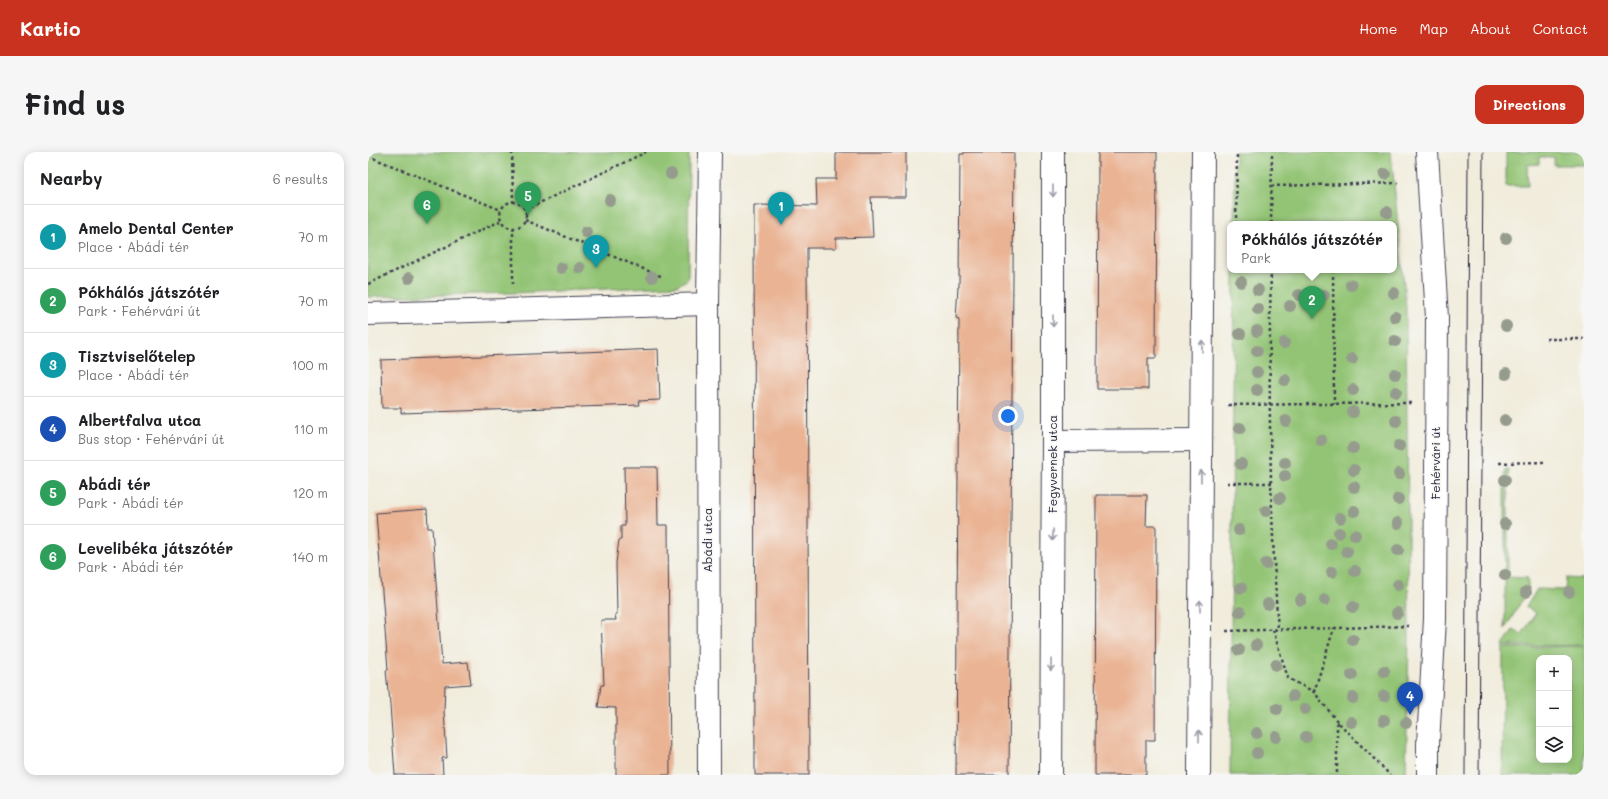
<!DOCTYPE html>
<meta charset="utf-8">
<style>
:root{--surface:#fff;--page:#f6f6f6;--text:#202124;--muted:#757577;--line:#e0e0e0;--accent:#c8321e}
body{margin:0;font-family:Mali,sans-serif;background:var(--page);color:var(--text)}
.controls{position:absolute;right:12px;bottom:12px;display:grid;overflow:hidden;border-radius:8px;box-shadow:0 2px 10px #0003}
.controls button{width:36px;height:36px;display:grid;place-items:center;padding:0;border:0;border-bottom:1px solid var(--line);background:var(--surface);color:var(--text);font:20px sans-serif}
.you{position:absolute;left:640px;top:264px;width:14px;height:14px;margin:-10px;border:3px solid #fff;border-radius:50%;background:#1a73e8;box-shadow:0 0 0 6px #1a73e833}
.badge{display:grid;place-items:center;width:26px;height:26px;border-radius:50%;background:var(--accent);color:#fff;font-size:13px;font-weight:700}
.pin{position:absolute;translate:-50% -33px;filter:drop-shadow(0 1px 2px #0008)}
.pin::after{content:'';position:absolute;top:21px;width:14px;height:12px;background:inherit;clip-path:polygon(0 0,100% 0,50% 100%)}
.popup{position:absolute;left:859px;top:69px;width:170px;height:52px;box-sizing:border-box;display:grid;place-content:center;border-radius:8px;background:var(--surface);filter:drop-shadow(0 1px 3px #0005);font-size:13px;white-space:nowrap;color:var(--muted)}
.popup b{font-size:15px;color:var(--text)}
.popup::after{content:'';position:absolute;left:50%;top:100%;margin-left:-8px;border:8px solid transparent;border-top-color:var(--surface)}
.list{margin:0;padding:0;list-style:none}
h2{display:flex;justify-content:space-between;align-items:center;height:52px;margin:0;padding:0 16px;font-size:17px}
h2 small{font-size:13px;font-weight:400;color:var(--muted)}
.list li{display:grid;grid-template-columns:26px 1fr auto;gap:12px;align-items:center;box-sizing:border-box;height:64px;padding:0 16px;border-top:1px solid var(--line)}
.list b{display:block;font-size:15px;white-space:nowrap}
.list p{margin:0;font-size:13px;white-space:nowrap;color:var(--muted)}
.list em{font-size:13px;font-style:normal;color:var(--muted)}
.icon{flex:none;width:22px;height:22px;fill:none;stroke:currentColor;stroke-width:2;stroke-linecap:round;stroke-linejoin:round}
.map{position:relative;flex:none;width:1216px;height:623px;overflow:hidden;border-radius:12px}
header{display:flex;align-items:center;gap:24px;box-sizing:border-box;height:56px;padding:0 20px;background:var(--accent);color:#fff}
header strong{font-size:19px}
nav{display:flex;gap:22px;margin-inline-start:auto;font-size:14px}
.intro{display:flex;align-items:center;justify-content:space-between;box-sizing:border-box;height:96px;padding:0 24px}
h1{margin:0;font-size:28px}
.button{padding:10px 18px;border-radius:12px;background:var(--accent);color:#fff;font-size:14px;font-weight:700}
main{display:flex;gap:24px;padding:0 24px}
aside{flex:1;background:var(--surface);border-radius:12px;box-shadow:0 2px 10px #0003}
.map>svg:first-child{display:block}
.green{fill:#93c474;stroke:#5a7358;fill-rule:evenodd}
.building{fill:#eab494}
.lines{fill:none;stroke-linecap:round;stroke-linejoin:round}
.minor-casing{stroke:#414053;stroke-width:24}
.path{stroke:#414053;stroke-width:2.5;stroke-dasharray:3 3;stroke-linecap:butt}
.minor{stroke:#fff;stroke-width:22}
.tram{stroke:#22223b;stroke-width:1}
.tree{fill:#959c8e}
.oneway{stroke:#9c9ca7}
.labels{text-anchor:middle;stroke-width:3;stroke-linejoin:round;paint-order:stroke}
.street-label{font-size:12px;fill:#22223b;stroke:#f6f6f2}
</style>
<header>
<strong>Kartio</strong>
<nav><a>Home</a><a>Map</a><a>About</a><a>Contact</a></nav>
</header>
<div class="intro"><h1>Find us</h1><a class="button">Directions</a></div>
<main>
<aside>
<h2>Nearby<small>6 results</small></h2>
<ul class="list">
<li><span class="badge" style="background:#0f9aa8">1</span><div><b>Amelo Dental Center</b><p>Place · Abádi tér</p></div><em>70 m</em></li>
<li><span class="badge" style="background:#2e9e5b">2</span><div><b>Pókhálós játszótér</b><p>Park · Fehérvári út</p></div><em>70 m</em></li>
<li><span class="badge" style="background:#0f9aa8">3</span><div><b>Tisztviselőtelep</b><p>Place · Abádi tér</p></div><em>100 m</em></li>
<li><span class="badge" style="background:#1a4fb4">4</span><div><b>Albertfalva utca</b><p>Bus stop · Fehérvári út</p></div><em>110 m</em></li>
<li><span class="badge" style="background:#2e9e5b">5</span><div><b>Abádi tér</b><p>Park · Abádi tér</p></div><em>120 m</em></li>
<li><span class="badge" style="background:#2e9e5b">6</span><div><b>Levelibéka játszótér</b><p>Park · Abádi tér</p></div><em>140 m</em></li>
</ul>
</aside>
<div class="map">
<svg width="1216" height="623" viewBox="0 0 1216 623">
<rect width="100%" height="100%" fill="#f6f6f2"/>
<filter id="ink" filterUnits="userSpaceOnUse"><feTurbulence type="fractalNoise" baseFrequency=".025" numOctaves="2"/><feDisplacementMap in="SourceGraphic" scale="8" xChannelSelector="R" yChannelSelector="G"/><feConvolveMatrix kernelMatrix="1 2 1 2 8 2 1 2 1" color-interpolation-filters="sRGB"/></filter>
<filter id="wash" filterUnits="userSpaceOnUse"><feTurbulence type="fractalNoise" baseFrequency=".012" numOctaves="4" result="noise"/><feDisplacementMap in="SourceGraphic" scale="16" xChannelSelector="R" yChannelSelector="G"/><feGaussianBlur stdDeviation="0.9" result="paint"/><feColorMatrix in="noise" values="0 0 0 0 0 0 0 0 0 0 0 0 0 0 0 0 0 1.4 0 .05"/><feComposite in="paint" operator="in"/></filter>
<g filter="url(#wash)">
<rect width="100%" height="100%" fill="#f1ecdb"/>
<g class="green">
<polygon points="0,0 321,0 320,127 309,134 145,141 0,145"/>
<polygon points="867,0 1023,0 1038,156 1041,486 1038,623 862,623 866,118 1026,118 1026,72 866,72"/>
<polygon points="1138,0 1216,0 1216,13 1186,13 1186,5 1171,5 1171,12 1159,13 1160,34 1138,34"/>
<polygon points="1137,317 1140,317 1140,425 1160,426 1160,438 1137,477"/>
<polygon points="1198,426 1216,427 1216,493 1135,494 1136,491 1145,478 1154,482 1168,461 1158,455 1169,437 1197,438"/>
<path d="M 1216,494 L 1216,623 L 1134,623 L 1135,496 ZM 1171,506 L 1201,506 L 1201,608 L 1171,608 Z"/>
</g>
<g id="blocks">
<g class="building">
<polygon points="468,0 538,0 538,45 503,45 505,85 468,86 468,96 439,96 441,623 387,623 386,53 449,54 448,27 468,27"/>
<polygon points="596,0 646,0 641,623 588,623 591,167 588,166 590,135 591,135 592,2 596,2"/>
<polygon points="730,0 789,0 788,206 780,206 780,237 729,237"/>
<polygon points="290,197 292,248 270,249 271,253 33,261 33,256 14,256 13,208"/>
<polygon points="256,315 289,315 290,373 300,373 302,623 248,623 248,556 230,555 233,533 236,533 233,468 248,468 247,462 249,462 248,411 251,388 253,388 253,374 257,374"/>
<polygon points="728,343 779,343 778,374 788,374 787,588 778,588 778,623 727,623"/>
<polygon points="59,357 60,376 64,376 74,512 100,510 103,532 77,534 76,559 79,606 74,606 75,623 27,623 21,539 20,539 18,518 20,518 8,361"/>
</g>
</g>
</g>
<g filter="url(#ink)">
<use href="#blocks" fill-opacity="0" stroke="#414053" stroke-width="1"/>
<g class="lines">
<g class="minor-casing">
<g id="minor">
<polyline points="1059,0 1069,166 1067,467 1060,592 1060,623"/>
<polyline points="0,162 340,152"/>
<polyline points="685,289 833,288"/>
<polyline points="341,623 340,152 342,0"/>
<polyline points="683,623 685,289 685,0"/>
<polyline points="831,623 835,0"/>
</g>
</g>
<g class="path">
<polyline points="144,0 145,50"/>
<polyline points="0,4 133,58"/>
<polyline points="903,34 1030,31"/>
<circle cx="145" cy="63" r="13"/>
<polyline points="157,58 278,0"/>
<polyline points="157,68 295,125"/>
<polyline points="903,70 909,72"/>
<polyline points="868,72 869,0"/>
<polyline points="903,72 904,0"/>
<path d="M 903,118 C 900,238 902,358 910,478"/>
<polyline points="965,118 966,252"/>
<polyline points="0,132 132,69"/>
<polyline points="145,132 145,77"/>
<polyline points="1178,187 1216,187"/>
<polyline points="860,253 1043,251"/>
<polyline points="1131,311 1178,310"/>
<polyline points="859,331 904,331"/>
<polyline points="905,478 920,526 946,540 969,569 1022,623"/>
<polyline points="858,479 1041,474"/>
<polyline points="946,540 966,476"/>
<polyline points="969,570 969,623"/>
</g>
<use href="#minor" class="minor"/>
<g class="tram">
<polyline points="1097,623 1100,0"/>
<polyline points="1111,623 1115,0"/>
</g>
</g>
<g class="tree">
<circle cx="303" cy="22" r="6"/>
<circle cx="1017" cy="22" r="6"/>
<circle cx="242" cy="48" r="6"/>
<circle cx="1019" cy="60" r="6"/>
<circle cx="218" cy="80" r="6"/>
<circle cx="1138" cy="86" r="6"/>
<circle cx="193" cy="116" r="6"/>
<circle cx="212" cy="116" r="6"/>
<circle cx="284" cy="125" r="6"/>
<circle cx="41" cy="126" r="6"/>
<circle cx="873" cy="130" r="6"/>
<circle cx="983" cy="133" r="6"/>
<circle cx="890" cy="138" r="6"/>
<circle cx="1026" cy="141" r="6"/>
<circle cx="931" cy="143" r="6"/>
<circle cx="956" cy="143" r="6"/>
<circle cx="922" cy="154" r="6"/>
<circle cx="890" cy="157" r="6"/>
<circle cx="1027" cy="165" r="6"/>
<circle cx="1138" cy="174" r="6"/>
<circle cx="889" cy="179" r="6"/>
<circle cx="872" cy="182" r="6"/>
<circle cx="1027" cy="189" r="6"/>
<circle cx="916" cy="191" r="6"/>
<circle cx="889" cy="199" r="6"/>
<circle cx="984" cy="207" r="6"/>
<circle cx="889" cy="220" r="6"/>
<circle cx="1027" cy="222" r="6"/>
<circle cx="1138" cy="222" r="6"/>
<circle cx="917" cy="228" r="6"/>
<circle cx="889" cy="238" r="6"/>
<circle cx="985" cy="238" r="6"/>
<circle cx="1028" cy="240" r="6"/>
<circle cx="985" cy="260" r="6"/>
<circle cx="1137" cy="268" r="6"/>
<circle cx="918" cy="269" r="6"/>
<circle cx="1028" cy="269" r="6"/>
<circle cx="872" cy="276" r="6"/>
<circle cx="953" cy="288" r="6"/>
<circle cx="1031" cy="294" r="6"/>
<circle cx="985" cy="296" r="6"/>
<circle cx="917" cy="311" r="6"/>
<circle cx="873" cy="312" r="6"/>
<circle cx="986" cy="318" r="6"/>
<circle cx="1031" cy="322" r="6"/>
<circle cx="917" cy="324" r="6"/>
<circle cx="1137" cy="328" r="6"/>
<circle cx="986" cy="335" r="6"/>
<circle cx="912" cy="346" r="6"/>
<circle cx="1030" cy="347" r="6"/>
<circle cx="898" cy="359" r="6"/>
<circle cx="986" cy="359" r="6"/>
<circle cx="972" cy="366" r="6"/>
<circle cx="1030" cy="371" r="6"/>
<circle cx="1137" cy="372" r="6"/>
<circle cx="871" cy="378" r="6"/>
<circle cx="971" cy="381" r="6"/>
<circle cx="987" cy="383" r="6"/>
<circle cx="963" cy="392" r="6"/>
<circle cx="1030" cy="398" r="6"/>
<circle cx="979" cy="399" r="6"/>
<circle cx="898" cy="412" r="6"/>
<circle cx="987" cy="419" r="6"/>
<circle cx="964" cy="420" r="6"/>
<circle cx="1137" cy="423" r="6"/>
<circle cx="1030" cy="433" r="6"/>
<circle cx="873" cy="436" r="6"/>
<circle cx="1158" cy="440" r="6"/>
<circle cx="1201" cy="440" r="6"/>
<circle cx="933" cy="448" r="6"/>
<circle cx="957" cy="448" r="6"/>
<circle cx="900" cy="452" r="6"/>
<circle cx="985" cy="455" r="6"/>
<circle cx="872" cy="460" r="6"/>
<circle cx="1029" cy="461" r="6"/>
<circle cx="985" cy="488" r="6"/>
<circle cx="888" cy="493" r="6"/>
<circle cx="871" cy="498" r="6"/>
<circle cx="908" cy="513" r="6"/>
<circle cx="1016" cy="519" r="6"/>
<circle cx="984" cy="523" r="6"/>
<circle cx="925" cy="544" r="6"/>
<circle cx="1016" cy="544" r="6"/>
<circle cx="985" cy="546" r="6"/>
<circle cx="909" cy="557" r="6"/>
<circle cx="937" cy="557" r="6"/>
<circle cx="1016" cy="568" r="6"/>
<circle cx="983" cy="570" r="6"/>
<circle cx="1038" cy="571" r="6"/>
<circle cx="889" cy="581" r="6"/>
<circle cx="908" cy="585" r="6"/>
<circle cx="938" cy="585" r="6"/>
<circle cx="889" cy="601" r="6"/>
</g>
<defs><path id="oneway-shaft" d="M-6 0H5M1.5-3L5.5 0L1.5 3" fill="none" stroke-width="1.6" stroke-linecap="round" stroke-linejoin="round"/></defs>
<g class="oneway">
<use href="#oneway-shaft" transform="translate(685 39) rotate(90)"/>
<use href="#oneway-shaft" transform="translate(685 169) rotate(90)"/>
<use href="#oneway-shaft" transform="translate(834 194) rotate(-90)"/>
<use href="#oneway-shaft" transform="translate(833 324) rotate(-90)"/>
<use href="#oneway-shaft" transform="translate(685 383) rotate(91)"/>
<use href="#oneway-shaft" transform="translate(832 454) rotate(-90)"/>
<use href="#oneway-shaft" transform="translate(683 513) rotate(91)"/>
<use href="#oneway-shaft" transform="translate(831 584) rotate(-90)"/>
</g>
</g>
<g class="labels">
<g class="street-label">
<text transform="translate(1068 311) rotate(-90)" y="4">Fehérvári út</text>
<text transform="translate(685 312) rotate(-90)" y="4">Fegyvernek utca</text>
<text transform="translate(340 388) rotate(-90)" y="4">Abádi utca</text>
</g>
</g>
</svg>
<div class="controls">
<button>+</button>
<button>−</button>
<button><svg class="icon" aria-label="layers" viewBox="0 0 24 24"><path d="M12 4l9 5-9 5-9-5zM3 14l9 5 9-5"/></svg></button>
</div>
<div class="you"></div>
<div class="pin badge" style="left:413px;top:73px;background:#0f9aa8">1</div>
<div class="pin badge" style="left:944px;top:167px;background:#2e9e5b">2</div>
<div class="popup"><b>Pókhálós játszótér</b>Park</div>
<div class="pin badge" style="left:228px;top:116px;background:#0f9aa8">3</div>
<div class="pin badge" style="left:1042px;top:563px;background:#1a4fb4">4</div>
<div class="pin badge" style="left:160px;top:63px;background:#2e9e5b">5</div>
<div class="pin badge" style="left:59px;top:72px;background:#2e9e5b">6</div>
</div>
</main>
